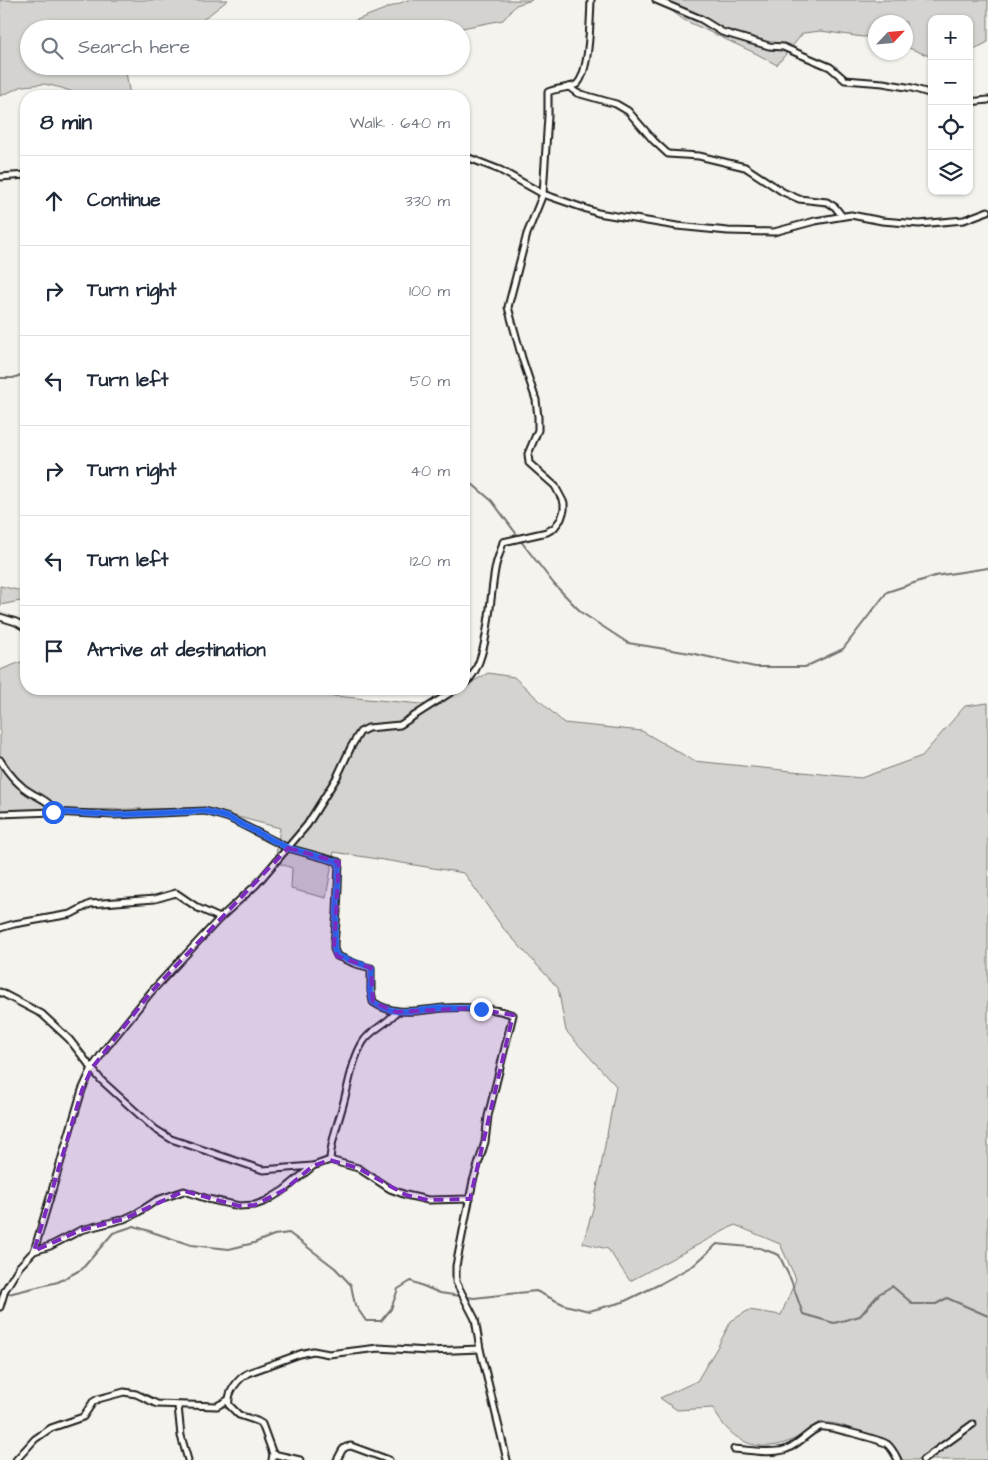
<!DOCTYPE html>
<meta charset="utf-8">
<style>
:root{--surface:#fff;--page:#f2f2f3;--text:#1f2937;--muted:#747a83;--line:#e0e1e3}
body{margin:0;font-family:"Architects Daughter",sans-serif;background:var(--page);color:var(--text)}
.controls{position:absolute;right:15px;top:15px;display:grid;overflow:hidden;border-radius:10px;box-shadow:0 1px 4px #0004}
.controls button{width:45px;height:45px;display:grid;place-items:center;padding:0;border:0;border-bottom:1px solid var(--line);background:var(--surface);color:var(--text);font:25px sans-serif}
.compass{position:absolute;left:868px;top:15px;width:45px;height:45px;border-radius:50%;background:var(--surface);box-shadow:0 1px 4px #0004;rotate:64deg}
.stop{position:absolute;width:15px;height:15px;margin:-11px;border:4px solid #2563eb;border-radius:50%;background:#fff}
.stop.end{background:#2563eb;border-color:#fff;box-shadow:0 1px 5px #0008}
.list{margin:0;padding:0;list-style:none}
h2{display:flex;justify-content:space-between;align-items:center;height:65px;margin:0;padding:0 20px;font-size:21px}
h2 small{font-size:16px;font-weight:400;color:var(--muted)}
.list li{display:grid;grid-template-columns:32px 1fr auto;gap:15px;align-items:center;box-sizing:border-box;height:90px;padding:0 20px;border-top:1px solid var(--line)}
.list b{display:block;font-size:19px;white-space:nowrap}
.list em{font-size:16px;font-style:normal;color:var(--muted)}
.icon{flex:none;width:28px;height:28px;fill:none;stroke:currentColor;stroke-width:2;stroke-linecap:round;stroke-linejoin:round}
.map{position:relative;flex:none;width:988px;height:1460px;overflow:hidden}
.search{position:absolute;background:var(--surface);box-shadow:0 1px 4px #0004;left:20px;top:20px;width:450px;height:55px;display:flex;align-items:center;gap:12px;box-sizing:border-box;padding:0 18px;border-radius:28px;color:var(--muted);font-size:19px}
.panel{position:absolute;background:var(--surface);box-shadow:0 1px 4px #0004;left:20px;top:90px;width:450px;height:605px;border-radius:20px}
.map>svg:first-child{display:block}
.green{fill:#d4d3cf;stroke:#787876}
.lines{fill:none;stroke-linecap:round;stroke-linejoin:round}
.stream{stroke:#72716f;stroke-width:2}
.street-casing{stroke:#1c1c1c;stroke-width:9}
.street{stroke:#fdfcf7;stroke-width:5}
.route{stroke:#2563eb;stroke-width:6}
.marked{fill:#7b2cbf;fill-opacity:0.2;stroke:#7b2cbf;stroke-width:4;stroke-dasharray:10 6;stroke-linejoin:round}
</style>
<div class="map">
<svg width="988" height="1460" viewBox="0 0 988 1460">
<rect width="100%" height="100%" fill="#f4f3ee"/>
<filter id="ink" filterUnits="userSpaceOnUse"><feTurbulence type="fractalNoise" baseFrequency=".02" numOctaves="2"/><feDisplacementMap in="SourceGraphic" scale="10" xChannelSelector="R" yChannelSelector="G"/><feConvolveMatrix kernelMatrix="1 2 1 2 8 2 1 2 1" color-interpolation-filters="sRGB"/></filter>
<g filter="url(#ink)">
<g class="green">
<polygon points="0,0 228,0 191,29 29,29 29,66 125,66 130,96 82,96 62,88 44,84 23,86 0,96"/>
<polygon points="408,0 532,0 516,5 503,20 462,28 375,29 365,27 343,29 354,21"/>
<polygon points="657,0 988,0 988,42 969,52 969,19 932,19 932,57 906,47 906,22 876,22 875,36 863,37 821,31 803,33 777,65 757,54 684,20"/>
<polygon points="0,586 26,592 26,601 20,601 0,605"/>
<path d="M 26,660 L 26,689 L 257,689 L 433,705 L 488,673 L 514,677 L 564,723 L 642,731 L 694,761 L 861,778 L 922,756 L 965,706 L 988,703 L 988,1460 L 902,1460 C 893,1444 884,1438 867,1434 C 855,1431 842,1424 830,1423 C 819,1422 811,1430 802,1435 C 765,1457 732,1446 713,1408 L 677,1410 L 660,1398 L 697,1381 L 718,1346 L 731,1321 L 749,1310 L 781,1315 L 796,1279 L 780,1244 L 735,1225 L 630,1281 L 608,1249 L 583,1243 L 593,1209 L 616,1086 L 566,1031 L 558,988 L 503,928 L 464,873 L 334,852 L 326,898 L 291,889 L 292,868 L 275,862 L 280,828 L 204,808 L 0,811 L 0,670 Z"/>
</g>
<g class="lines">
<g class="stream">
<polyline points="0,378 13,378 26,373"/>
<polyline points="464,477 492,501 518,536"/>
<polyline points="520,540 554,584 582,613 628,643 690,653 755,667 805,667 843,649 887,592 935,576 988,568"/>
<polyline points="0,1296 58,1282 82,1269 113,1233 134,1226 191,1245 229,1249 254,1243 274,1235 289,1233 335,1268 351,1285 355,1305 366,1321 381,1321 391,1309 398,1289 411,1281 440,1293 474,1298 536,1291 565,1305 589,1311 623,1302 660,1284 694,1265 717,1244 760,1248 779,1255 791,1280 803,1314 834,1323 860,1316 879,1294 892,1286 913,1304 936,1304 947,1298 988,1316"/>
</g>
<g class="street-casing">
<g id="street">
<polyline points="656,0 701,19 722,32 769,46 783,47 830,67 845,80 883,83 912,88 932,94"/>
<polyline points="569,87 577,93 616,104 628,111 654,141 668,154 699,156 745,167 783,192 799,199 827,202 835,207 842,216"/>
<polyline points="969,102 988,100"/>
<polyline points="464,156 500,170 543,194 598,213 677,226 728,231 774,232 815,221 851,215 882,221 919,224 964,220 988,211"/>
<polyline points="0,177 26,175"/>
<polyline points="0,617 16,622 26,628"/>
<path d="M 464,684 C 490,666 489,595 496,565 C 498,557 501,550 503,542 L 547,532 L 554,528 L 561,519 L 564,510 L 564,503 L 555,486 L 529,463 L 528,454 L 538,430 L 538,417 L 536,400 L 522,358 L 508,307 L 527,234 L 543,194 L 548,116 L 548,92 C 556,88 573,88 577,84 C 590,71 590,19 591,0"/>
<path d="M 0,760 C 8,773 20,787 33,794 C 43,799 50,803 58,813"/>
<path d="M 0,814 L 53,812 L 113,815 L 205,811 L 229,818 L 288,848 L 339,862 L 337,912 L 334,943 L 334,949 L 337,956 L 356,964 L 371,968 L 371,991 L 373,1002 C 394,1017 420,1010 444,1008 C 466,1007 492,1007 513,1015 L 488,1116 L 485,1142 L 473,1181 L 456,1266 L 456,1282 L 475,1319 L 480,1349 L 507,1460"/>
<polyline points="0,928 14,924 71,914 90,904 155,899 176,893 198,908 220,918"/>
<polyline points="0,992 42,1014 69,1039 101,1080 155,1129 171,1139 263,1170 312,1166"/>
<path d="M 330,1160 C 331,1138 340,1119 345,1097 C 350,1079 353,1058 363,1042 C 371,1029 388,1024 396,1012"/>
<polyline points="34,1251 50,1246 81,1230 124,1219 137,1213 157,1200 184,1191 208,1199 239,1206 255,1205 266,1201 284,1190 313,1166 330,1160 358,1168 390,1189 406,1195 428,1200 470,1199"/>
<polyline points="0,1307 5,1290 19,1267 34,1251 82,1090 92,1068 105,1049 151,992 220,918 256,885 307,825 337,777 351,747 360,732 368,728 400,725 456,689"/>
<polyline points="178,1406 181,1436 188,1460"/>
<path d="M 734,1449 C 750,1450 769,1454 784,1450 C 798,1446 807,1432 820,1427 C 826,1425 881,1440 887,1444 C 892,1448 895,1454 898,1460"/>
<polyline points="273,1454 300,1460"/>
<polyline points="16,1460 35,1439 51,1428 83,1417 93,1402 98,1399 124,1392 136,1394 157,1404 217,1406 228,1400"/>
<path d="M 272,1460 L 273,1454 L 262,1424 L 257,1421 L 239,1415 L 229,1405 C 227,1392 238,1379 248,1373 L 300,1354 L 313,1351 L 329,1354 L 378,1348 L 429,1351 L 480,1349"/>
<path d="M 337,1460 C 342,1452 341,1447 351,1446 L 389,1460"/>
<polyline points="923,1460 973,1424"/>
</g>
</g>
<use href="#street" class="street"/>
</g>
</g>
<g class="lines" filter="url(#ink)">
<path class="route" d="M 53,812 L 113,815 L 205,811 L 229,818 L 288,848 L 339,862 L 337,912 L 334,942 L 334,949 L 337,956 L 372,968 L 370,991 L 373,1002 C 395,1018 421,1009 446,1008 C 458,1008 470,1008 481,1009"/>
</g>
<path class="marked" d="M 288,848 L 339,862 L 334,949 L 337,956 L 371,968 L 373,1002 L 396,1012 L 471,1008 L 513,1015 L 470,1199 L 428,1200 L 406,1195 L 358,1168 L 330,1160 L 313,1166 L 284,1190 L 255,1205 L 239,1206 L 184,1191 L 124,1219 L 81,1230 L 34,1251 L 82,1090 L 92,1068 L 151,992 Z"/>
</svg>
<div class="controls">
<button>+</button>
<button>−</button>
<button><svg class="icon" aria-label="locate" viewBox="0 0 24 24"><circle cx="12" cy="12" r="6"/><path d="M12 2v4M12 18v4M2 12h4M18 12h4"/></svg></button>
<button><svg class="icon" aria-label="layers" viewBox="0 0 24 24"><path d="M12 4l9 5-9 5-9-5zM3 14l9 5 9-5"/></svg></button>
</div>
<svg class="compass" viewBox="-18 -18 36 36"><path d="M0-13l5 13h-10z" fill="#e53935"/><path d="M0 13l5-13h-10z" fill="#747a83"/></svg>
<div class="stop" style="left:53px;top:812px"></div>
<div class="stop end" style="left:481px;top:1009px"></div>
<div class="search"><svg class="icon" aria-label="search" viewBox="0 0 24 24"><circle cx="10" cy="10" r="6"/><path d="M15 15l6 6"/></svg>Search here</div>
<section class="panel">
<h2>8 min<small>Walk · 640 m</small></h2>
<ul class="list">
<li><svg class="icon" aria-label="ahead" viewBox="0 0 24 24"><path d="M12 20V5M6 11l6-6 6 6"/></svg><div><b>Continue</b></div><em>330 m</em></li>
<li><svg class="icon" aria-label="right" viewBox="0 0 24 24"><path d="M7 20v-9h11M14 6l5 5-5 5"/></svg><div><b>Turn right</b></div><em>100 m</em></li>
<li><svg class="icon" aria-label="left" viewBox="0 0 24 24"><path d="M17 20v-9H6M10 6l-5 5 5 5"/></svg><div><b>Turn left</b></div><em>50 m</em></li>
<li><svg class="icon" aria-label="right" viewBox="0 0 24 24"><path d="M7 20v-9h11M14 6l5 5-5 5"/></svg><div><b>Turn right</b></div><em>40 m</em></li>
<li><svg class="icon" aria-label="left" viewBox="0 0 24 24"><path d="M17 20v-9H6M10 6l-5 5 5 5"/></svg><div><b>Turn left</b></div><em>120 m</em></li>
<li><svg class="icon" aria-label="arrive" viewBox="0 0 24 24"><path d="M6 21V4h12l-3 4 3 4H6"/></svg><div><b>Arrive at destination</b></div></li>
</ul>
</section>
</div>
